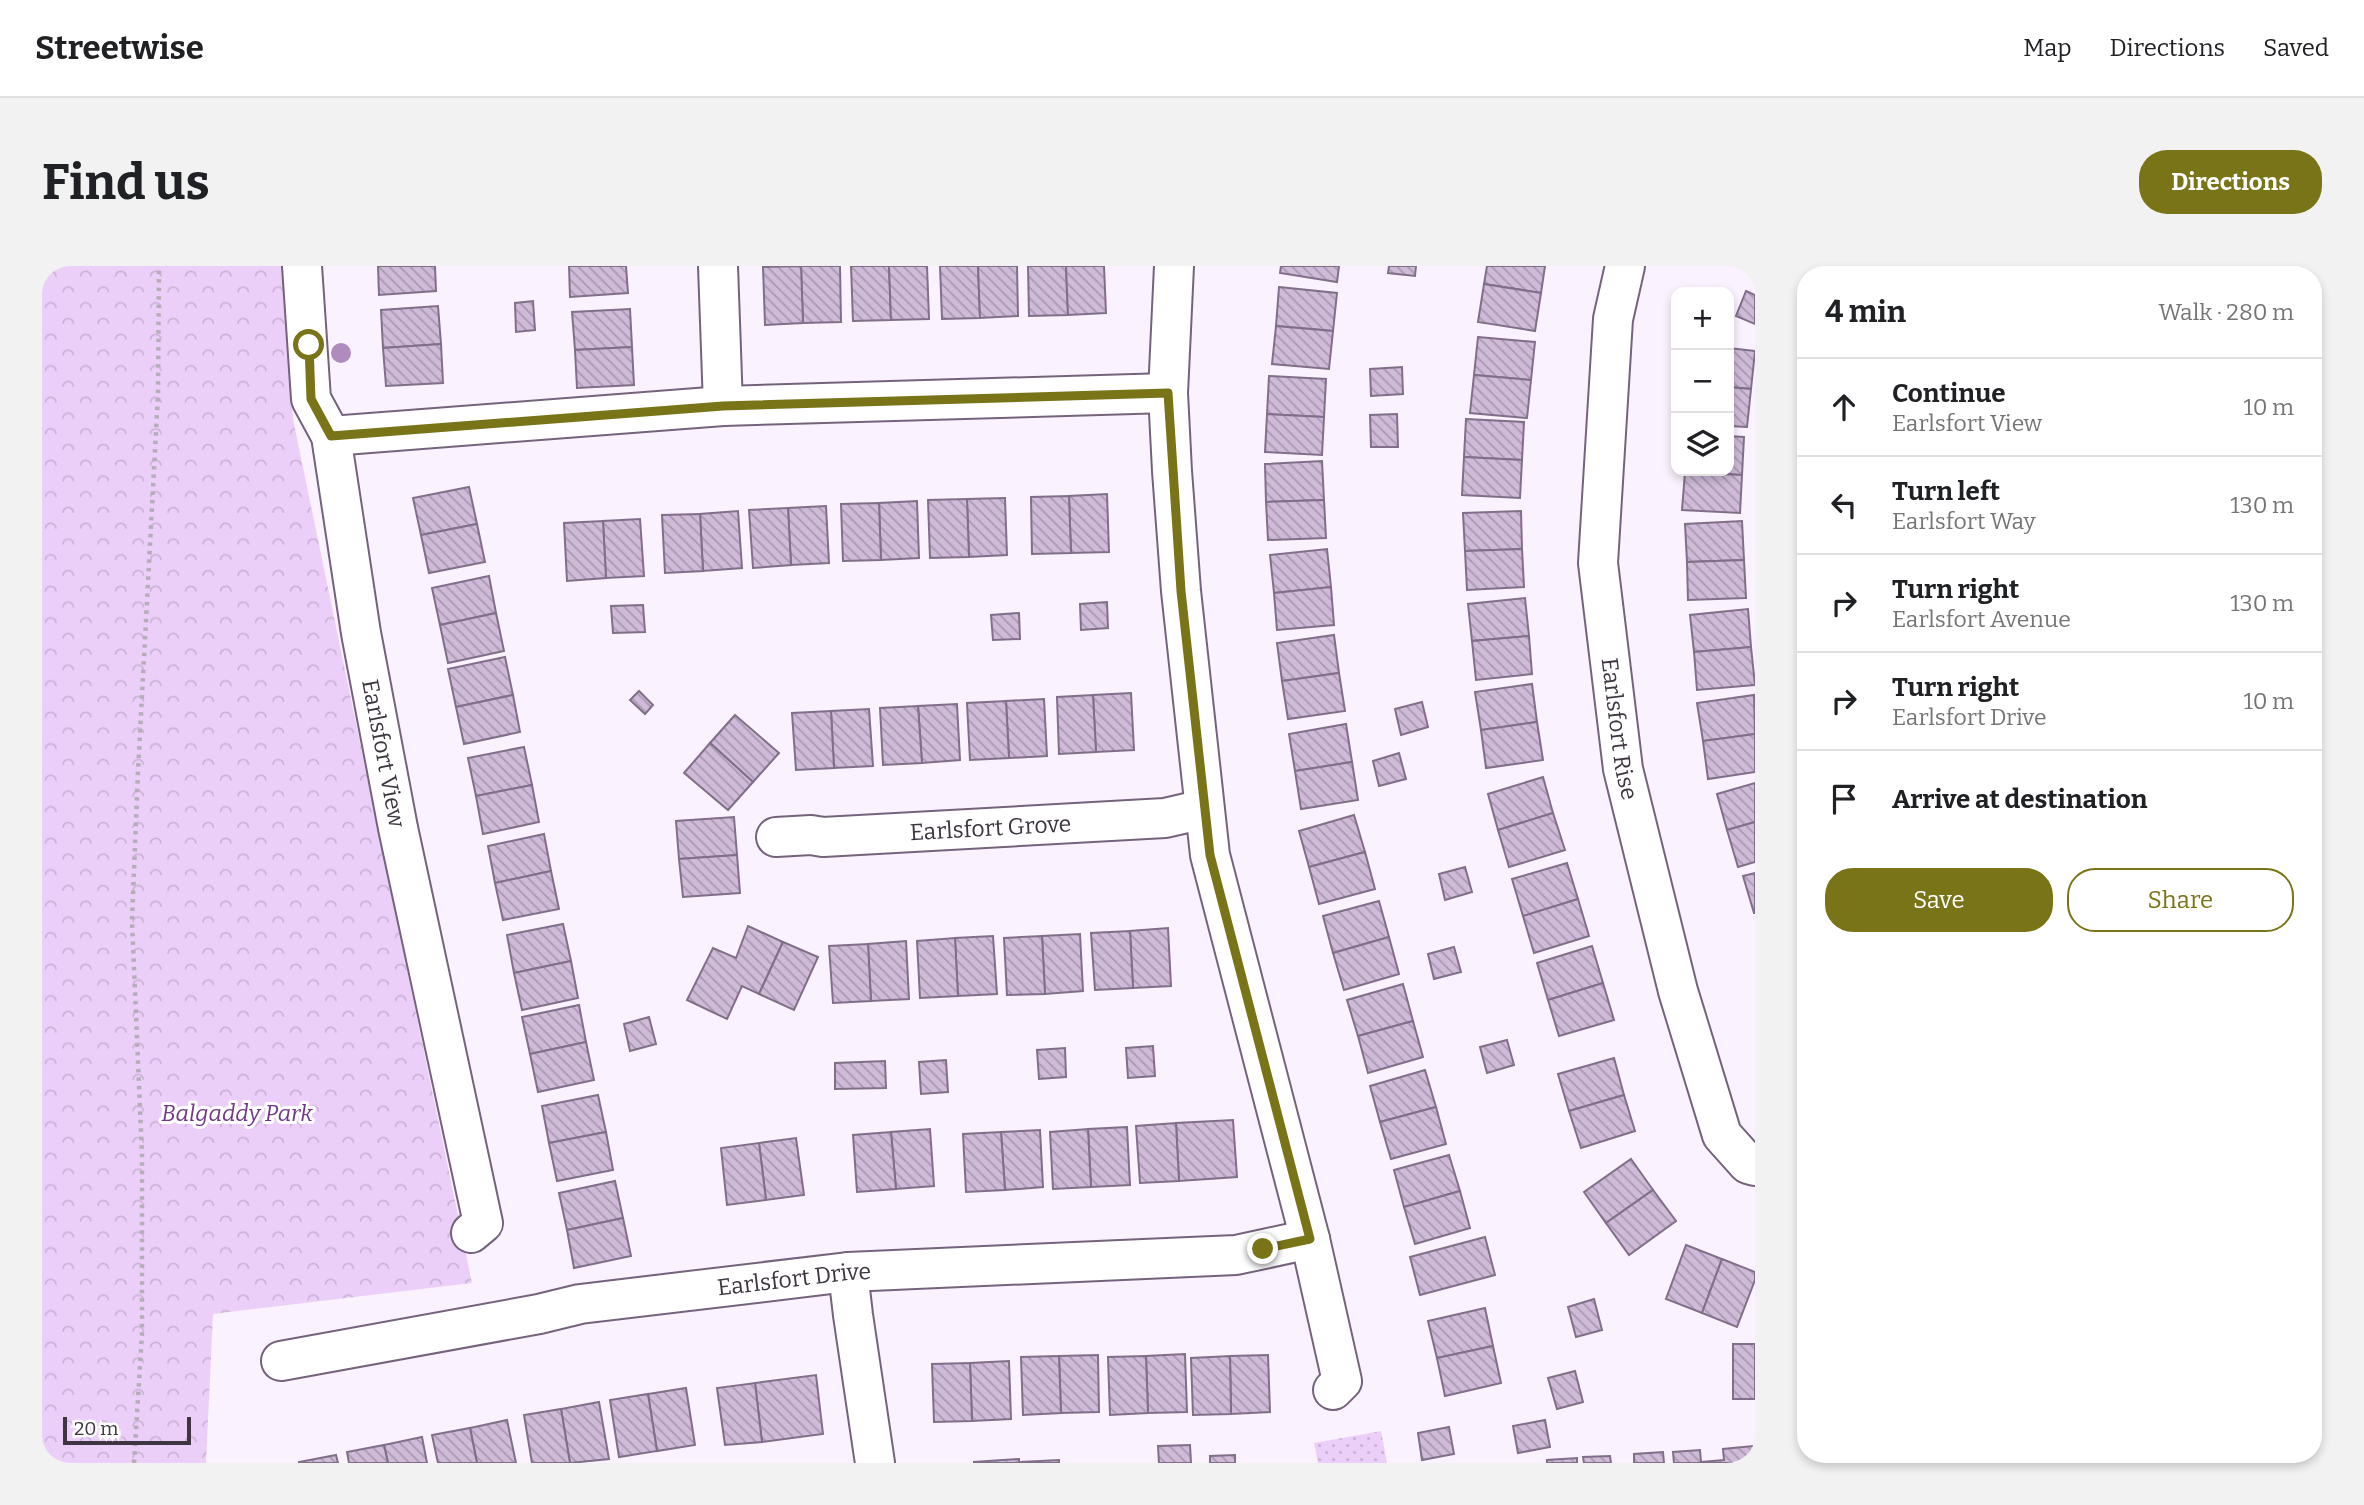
<!DOCTYPE html>
<meta charset="utf-8">
<style>
:root{--surface:#fff;--page:#f2f2f2;--text:#202124;--muted:#757577;--line:#e0e0e0;--accent:#7a7418}
body{margin:0;font-family:Bitter,serif;background:var(--page);color:var(--text)}
.controls{position:absolute;right:21px;top:21px;display:grid;overflow:hidden;border-radius:14px;box-shadow:0 4px 10px #0003}
.controls button{width:63px;height:63px;display:grid;place-items:center;padding:0;border:0;border-bottom:2px solid var(--line);background:var(--surface);color:var(--text);font:35px sans-serif}
.scale{position:absolute;left:21px;bottom:18px;width:128px;box-sizing:border-box;padding-left:7px;border:4px solid #3d3540;border-top:0;font-size:19px;line-height:24px;white-space:nowrap;color:#3d3540;-webkit-text-stroke:5px #fff;paint-order:stroke}
.stop{position:absolute;width:21px;height:21px;margin:-16px;border:5px solid #7a7418;border-radius:50%;background:#fff}
.stop.end{background:#7a7418;border-color:#fff;box-shadow:0 2px 7px #0008}
.list{margin:0;padding:0;list-style:none}
h2{display:flex;justify-content:space-between;align-items:center;height:91px;margin:0;padding:0 28px;font-size:30px}
h2 small{font-size:23px;font-weight:400;color:var(--muted)}
.list li{display:grid;grid-template-columns:46px 1fr auto;gap:21px;align-items:center;box-sizing:border-box;height:98px;padding:0 28px;border-top:2px solid var(--line)}
.list b{display:block;font-size:26px;white-space:nowrap}
.list p{margin:0;font-size:23px;white-space:nowrap;color:var(--muted)}
.list em{font-size:23px;font-style:normal;color:var(--muted)}
.actions{display:flex;gap:14px;padding:21px 28px}
.actions a{flex:1;padding:16px 0;border:2px solid var(--accent);border-radius:28px;text-align:center;font-size:24px;color:var(--accent)}
.actions .main{background:var(--accent);color:#fff}
.icon{flex:none;width:38px;height:38px;fill:none;stroke:currentColor;stroke-width:2;stroke-linecap:round;stroke-linejoin:round}
.map{position:relative;flex:none;width:1713px;height:1197px;overflow:hidden;border-radius:28px}
header{display:flex;align-items:center;gap:42px;box-sizing:border-box;height:98px;padding:0 35px;background:var(--surface);border-bottom:2px solid var(--line)}
header strong{font-size:33px}
nav{display:flex;gap:38px;margin-inline-start:auto;font-size:24px}
.intro{display:flex;align-items:center;justify-content:space-between;box-sizing:border-box;height:168px;padding:0 42px}
h1{margin:0;font-size:49px}
.button{padding:18px 32px;border-radius:28px;background:var(--accent);color:#fff;font-size:24px;font-weight:700}
main{display:flex;gap:42px;padding:0 42px}
aside{flex:1;background:var(--surface);border-radius:28px;box-shadow:0 4px 10px #0003}
.map>svg:first-child{display:block}
.grass{fill:url(#grass-dots)}
.park{fill:url(#park-crowns)}
.building{fill:url(#building-back-hatch);stroke:#816f89;stroke-width:2}
.lines{fill:none;stroke-linecap:round;stroke-linejoin:round}
.minor-casing{stroke:#75637d;stroke-width:42}
.path{stroke:#b5adb8;stroke-width:4.5;stroke-dasharray:3.5 5;stroke-linecap:butt}
.minor{stroke:#fff;stroke-width:38}
.tree{fill:#af8bbe}
.route{stroke:#7a7418;stroke-width:9}
.labels{text-anchor:middle;stroke-width:6;stroke-linejoin:round;paint-order:stroke}
.street-label{font-size:23px;fill:#3d3540;stroke:#fff}
.park-label{font-size:23px;font-style:italic;fill:#713789;stroke:#fff}
</style>
<header>
<strong>Streetwise</strong>
<nav><a>Map</a><a>Directions</a><a>Saved</a></nav>
</header>
<div class="intro"><h1>Find us</h1><a class="button">Directions</a></div>
<main>
<div class="map">
<svg width="1713" height="1197" viewBox="0 0 1713 1197">
<defs>
<pattern id="grass-dots" width="8" height="8" patternUnits="userSpaceOnUse" patternTransform="scale(1.75)"><rect width="8" height="8" fill="#eccff9"/><path d="M2 2h.1M6 6h.1" fill="none" stroke="#cbb2d6" stroke-width="1.8" stroke-linecap="round"/></pattern>
<pattern id="park-crowns" width="20" height="18" patternUnits="userSpaceOnUse" patternTransform="scale(1.75)"><rect width="20" height="18" fill="#eccff9"/><path d="M2 6a3 3 0 1 1 6 0M12 15a3 3 0 1 1 6 0" fill="none" stroke="#cbb2d6"/></pattern>
<pattern id="building-back-hatch" width="6" height="6" patternUnits="userSpaceOnUse" patternTransform="scale(1.75)"><rect width="6" height="6" fill="#cfbad8"/><path d="M-1 5l2 2M0 0l6 6M5-1l2 2" fill="none" stroke="#a998b1"/></pattern>
</defs>
<rect width="100%" height="100%" fill="#faf2fe"/>
<polygon class="grass" points="1339,1165 1345,1197 1276,1197 1272,1177"/>
<polygon class="park" points="0,0 242,0 251,153 430,1017 171,1048 164,1197 0,1197"/>
<g class="building">
<polygon points="336,0 393,0 394,25 337,29"/>
<polygon points="527,0 584,0 586,27 528,31"/>
<polygon points="759,0 798,0 799,56 761,57"/>
<polygon points="759,0 761,57 723,59 721,1"/>
<polygon points="809,0 847,0 849,54 811,55"/>
<polygon points="847,0 885,0 887,53 849,54"/>
<polygon points="898,0 936,0 938,52 900,53"/>
<polygon points="936,0 975,0 976,50 938,52"/>
<polygon points="986,0 1024,0 1026,49 987,50"/>
<polygon points="1024,0 1062,0 1064,47 1026,49"/>
<polygon points="1239,0 1297,0 1295,16 1238,7"/>
<polygon points="1347,0 1374,0 1373,10 1346,7"/>
<polygon points="1445,0 1503,0 1499,27 1442,18"/>
<polygon points="1442,18 1499,27 1493,65 1436,56"/>
<polygon points="1237,21 1295,27 1291,65 1234,60"/>
<polygon points="1704,25 1713,29 1713,58 1694,50"/>
<polygon points="491,35 493,64 474,66 473,37"/>
<polygon points="396,40 399,78 341,82 339,44"/>
<polygon points="588,43 590,81 533,84 530,46"/>
<polygon points="1234,60 1291,65 1287,103 1230,98"/>
<polygon points="1436,71 1493,76 1489,114 1432,109"/>
<polygon points="399,78 401,117 344,120 341,82"/>
<polygon points="590,81 592,119 535,122 533,84"/>
<polygon points="1687,82 1713,85 1709,123 1687,121"/>
<polygon points="1360,101 1361,128 1329,130 1328,103"/>
<polygon points="1432,109 1489,114 1485,152 1428,147"/>
<polygon points="1227,110 1284,113 1282,151 1225,148"/>
<polygon points="1687,121 1709,123 1705,161 1687,160"/>
<polygon points="1225,148 1282,151 1280,189 1223,186"/>
<polygon points="1355,148 1356,181 1329,181 1328,149"/>
<polygon points="1424,153 1482,156 1480,194 1422,191"/>
<polygon points="1687,170 1702,171 1700,209 1643,206 1687,205"/>
<polygon points="1422,191 1480,194 1478,232 1420,229"/>
<polygon points="1280,195 1282,234 1224,236 1223,198"/>
<polygon points="1643,206 1700,209 1698,247 1640,244"/>
<polygon points="427,221 435,258 379,269 371,232"/>
<polygon points="1065,228 1067,286 1029,287 1027,230"/>
<polygon points="1027,230 1029,287 990,288 989,231"/>
<polygon points="963,232 965,289 927,291 925,233"/>
<polygon points="925,233 927,291 888,292 886,234"/>
<polygon points="1282,234 1284,272 1226,274 1224,236"/>
<polygon points="875,235 877,292 839,294 837,237"/>
<polygon points="837,237 839,294 801,295 799,238"/>
<polygon points="784,240 787,297 749,299 746,242"/>
<polygon points="746,242 749,299 711,302 707,244"/>
<polygon points="696,245 700,302 661,305 658,248"/>
<polygon points="1479,245 1480,283 1423,285 1421,247"/>
<polygon points="658,248 661,305 623,307 620,249"/>
<polygon points="598,253 602,310 564,312 561,255"/>
<polygon points="561,255 564,312 525,315 522,257"/>
<polygon points="1700,255 1702,294 1645,296 1643,258"/>
<polygon points="435,258 443,296 387,307 379,269"/>
<polygon points="1285,283 1289,321 1232,327 1228,289"/>
<polygon points="1480,283 1482,321 1425,324 1423,285"/>
<polygon points="1702,294 1704,332 1646,334 1645,296"/>
<polygon points="447,310 454,347 398,359 390,322"/>
<polygon points="1289,321 1292,359 1235,364 1232,327"/>
<polygon points="1483,332 1487,370 1430,375 1426,338"/>
<polygon points="1065,336 1066,362 1039,364 1038,338"/>
<polygon points="601,339 603,366 571,367 569,340"/>
<polygon points="1706,343 1709,381 1652,386 1648,349"/>
<polygon points="454,347 462,385 406,397 398,359"/>
<polygon points="977,347 978,373 951,374 949,349"/>
<polygon points="1292,369 1297,407 1240,415 1235,377"/>
<polygon points="1487,370 1490,408 1434,414 1430,375"/>
<polygon points="1709,381 1713,419 1655,424 1652,386"/>
<polygon points="463,391 471,429 414,441 406,403"/>
<polygon points="1297,407 1303,445 1246,453 1240,415"/>
<polygon points="1490,418 1495,456 1439,464 1433,426"/>
<polygon points="597,425 611,439 603,448 588,434"/>
<polygon points="1089,427 1092,484 1054,486 1051,429"/>
<polygon points="471,429 478,466 422,478 414,441"/>
<polygon points="1051,429 1054,486 1017,488 1015,431"/>
<polygon points="1712,429 1713,468 1661,475 1655,437"/>
<polygon points="1002,433 1005,490 967,492 964,435"/>
<polygon points="964,435 967,492 928,494 925,437"/>
<polygon points="1380,436 1386,461 1359,469 1353,443"/>
<polygon points="915,438 918,494 880,497 876,440"/>
<polygon points="876,440 880,497 841,499 838,442"/>
<polygon points="827,443 831,500 792,502 789,445"/>
<polygon points="789,445 792,502 754,504 750,447"/>
<polygon points="693,449 737,487 711,516 668,477"/>
<polygon points="1495,456 1501,494 1444,502 1439,464"/>
<polygon points="1304,458 1310,496 1253,505 1247,468"/>
<polygon points="1713,468 1713,506 1666,513 1661,475"/>
<polygon points="668,477 711,516 686,544 642,507"/>
<polygon points="482,481 490,519 434,530 426,492"/>
<polygon points="1357,487 1364,513 1337,520 1331,495"/>
<polygon points="1310,496 1316,534 1259,543 1253,505"/>
<polygon points="1501,511 1511,547 1456,564 1446,528"/>
<polygon points="1713,517 1713,556 1685,564 1675,528"/>
<polygon points="490,519 497,556 441,568 434,530"/>
<polygon points="1511,547 1523,584 1467,601 1456,564"/>
<polygon points="1312,549 1323,586 1267,601 1257,565"/>
<polygon points="692,551 695,589 637,593 634,555"/>
<polygon points="1713,556 1713,596 1696,601 1685,564"/>
<polygon points="502,568 509,605 453,617 446,580"/>
<polygon points="1323,586 1333,623 1277,638 1267,601"/>
<polygon points="695,589 698,627 641,631 637,593"/>
<polygon points="1525,597 1536,633 1481,650 1470,613"/>
<polygon points="1423,601 1430,626 1403,634 1397,608"/>
<polygon points="509,605 517,643 461,654 453,617"/>
<polygon points="1713,607 1713,647 1712,647 1701,610"/>
<polygon points="1536,633 1547,670 1492,687 1481,650"/>
<polygon points="1337,635 1347,671 1291,687 1281,650"/>
<polygon points="521,658 529,695 472,707 465,669"/>
<polygon points="706,660 741,676 717,728 700,720 685,753 645,734 671,682 694,692"/>
<polygon points="1126,662 1129,720 1091,722 1088,665"/>
<polygon points="1088,665 1091,722 1053,724 1049,667"/>
<polygon points="1038,668 1041,725 1003,728 1000,670"/>
<polygon points="951,670 955,728 916,730 913,672"/>
<polygon points="1000,670 1003,728 965,729 962,672"/>
<polygon points="1347,671 1357,708 1302,724 1291,687"/>
<polygon points="913,672 916,730 878,732 875,675"/>
<polygon points="864,675 867,733 829,735 826,678"/>
<polygon points="741,676 776,691 752,744 717,728"/>
<polygon points="826,678 829,735 791,737 787,680"/>
<polygon points="1550,680 1561,717 1506,734 1495,697"/>
<polygon points="1412,681 1419,706 1392,713 1386,688"/>
<polygon points="529,695 536,732 480,744 472,707"/>
<polygon points="1561,717 1572,754 1517,770 1506,734"/>
<polygon points="1361,718 1371,755 1316,770 1305,734"/>
<polygon points="537,739 544,776 488,788 480,751"/>
<polygon points="607,751 614,778 588,785 582,758"/>
<polygon points="1371,755 1381,791 1326,807 1316,770"/>
<polygon points="1465,774 1472,799 1445,807 1438,781"/>
<polygon points="544,776 552,814 496,826 488,788"/>
<polygon points="1111,780 1113,810 1086,812 1084,782"/>
<polygon points="1023,782 1024,811 997,813 995,784"/>
<polygon points="1572,792 1582,829 1527,845 1516,808"/>
<polygon points="904,794 906,826 879,828 877,796"/>
<polygon points="843,795 844,822 793,823 793,797"/>
<polygon points="1383,804 1394,841 1338,856 1328,820"/>
<polygon points="556,829 564,866 507,877 500,840"/>
<polygon points="1582,829 1593,865 1539,882 1527,845"/>
<polygon points="1394,841 1404,878 1349,893 1338,856"/>
<polygon points="1191,854 1195,911 1137,915 1134,857"/>
<polygon points="1134,857 1137,915 1098,917 1094,860"/>
<polygon points="1085,861 1088,919 1049,921 1046,863"/>
<polygon points="888,863 892,920 854,923 849,866"/>
<polygon points="1046,863 1049,921 1011,923 1008,866"/>
<polygon points="998,864 1001,921 963,924 959,866"/>
<polygon points="564,866 571,904 515,915 507,877"/>
<polygon points="849,866 854,923 815,926 811,869"/>
<polygon points="959,866 963,924 924,926 921,868"/>
<polygon points="754,872 762,929 724,934 717,877"/>
<polygon points="717,877 724,934 685,939 679,882"/>
<polygon points="1407,889 1418,925 1362,941 1352,904"/>
<polygon points="1589,893 1611,924 1564,957 1542,926"/>
<polygon points="573,915 581,952 525,964 517,927"/>
<polygon points="1611,924 1634,955 1587,989 1564,957"/>
<polygon points="1418,925 1428,962 1373,978 1362,941"/>
<polygon points="581,952 589,990 532,1002 525,964"/>
<polygon points="1443,971 1453,1009 1378,1029 1368,991"/>
<polygon points="1644,979 1680,993 1660,1047 1624,1033"/>
<polygon points="1680,993 1713,1006 1713,1014 1695,1061 1660,1047"/>
<polygon points="1552,1033 1560,1064 1534,1071 1526,1041"/>
<polygon points="1443,1042 1451,1080 1395,1092 1386,1055"/>
<rect x="1691" y="1078" width="22" height="55"/>
<polygon points="1451,1080 1459,1117 1403,1130 1395,1092"/>
<polygon points="1143,1088 1145,1146 1106,1147 1104,1090"/>
<polygon points="1056,1089 1057,1146 1019,1147 1017,1090"/>
<polygon points="1226,1089 1228,1146 1189,1148 1188,1090"/>
<polygon points="1017,1090 1019,1147 981,1149 979,1091"/>
<polygon points="1104,1090 1106,1147 1068,1149 1066,1091"/>
<polygon points="1188,1090 1189,1148 1151,1149 1149,1092"/>
<polygon points="967,1095 969,1153 930,1155 928,1097"/>
<polygon points="928,1097 930,1155 892,1156 890,1098"/>
<polygon points="1533,1105 1541,1136 1515,1143 1506,1112"/>
<polygon points="774,1109 781,1168 720,1176 713,1117"/>
<polygon points="713,1117 720,1176 683,1179 675,1122"/>
<polygon points="644,1122 653,1179 615,1185 606,1128"/>
<polygon points="606,1128 615,1185 577,1191 568,1134"/>
<polygon points="557,1136 567,1193 528,1197 519,1143"/>
<polygon points="519,1143 528,1197 490,1197 482,1149"/>
<polygon points="465,1154 474,1197 435,1197 428,1162"/>
<polygon points="1503,1154 1508,1181 1476,1187 1471,1160"/>
<polygon points="1407,1161 1412,1188 1380,1194 1376,1167"/>
<polygon points="428,1162 435,1197 396,1197 390,1169"/>
<polygon points="380,1171 385,1197 346,1197 342,1179"/>
<polygon points="342,1179 346,1197 307,1197 305,1186"/>
<polygon points="1148,1179 1149,1197 1117,1197 1116,1180"/>
<polygon points="1711,1180 1712,1197 1632,1197 1631,1186 1658,1184 1659,1196 1682,1194 1681,1183"/>
<polygon points="1621,1186 1622,1197 1592,1197 1592,1188"/>
<polygon points="294,1189 296,1197 257,1197 257,1196"/>
<polygon points="1193,1189 1193,1197 1168,1197 1168,1190"/>
<polygon points="1568,1190 1569,1197 1542,1197 1541,1191"/>
<polygon points="1535,1192 1535,1197 1505,1197 1505,1194"/>
<polygon points="977,1193 977,1197 932,1197 932,1196"/>
<polygon points="1017,1194 1017,1197 979,1197 979,1196"/>
</g>
<g class="lines">
<g class="minor-casing">
<g id="minor">
<path id="s1" d="M 260,0 L 269,133 L 289,170 L 319,367 L 356,562 L 441,957 L 429,967"/>
<polyline points="676,0 681,140"/>
<polyline points="1132,0 1126,127 1130,205 1139,325 1168,589 1268,973 1300,1115 1291,1124"/>
<path id="s2" d="M 1583,0 L 1571,53 L 1556,297 L 1581,503 L 1636,725 L 1680,869 L 1706,898 L 1713,900"/>
<polyline points="289,170 681,140 1126,127"/>
<path id="s3" d="M 734,571 L 769,569 L 781,571 L 1123,552 L 1162,543"/>
<polyline points="806,1006 811,1049 833,1197"/>
<path id="s4" d="M 239,1095 L 497,1048 L 538,1038 L 806,1006 L 1194,989 L 1268,973"/>
</g>
</g>
<polyline class="path" points="92,1197 100,1067 100,889 90,655 96,505 116,128 117,0"/>
<use href="#minor" class="minor"/>
</g>
<circle class="tree" cx="299" cy="87" r="10"/>
<g class="lines">
<polyline class="route" points="267,79 269,133 289,170 681,140 1126,127 1139,325 1168,589 1268,973 1221,983"/>
</g>
<g class="labels">
<g class="street-label">
<text dy="8" stroke="none"><textPath href="#s2" startOffset="466">Earlsfort Rise</textPath></text>
<text dy="8" stroke="none"><textPath href="#s1" startOffset="497">Earlsfort View</textPath></text>
<text dy="8" stroke="none"><textPath href="#s3" startOffset="215">Earlsfort Grove</textPath></text>
<text dy="8" stroke="none"><textPath href="#s4" startOffset="520">Earlsfort Drive</textPath></text>
</g>
<g class="park-label">
<text x="195" y="855">Balgaddy Park</text>
</g>
</g>
</svg>
<div class="controls">
<button>+</button>
<button>−</button>
<button><svg class="icon" aria-label="layers" viewBox="0 0 24 24"><path d="M12 4l9 5-9 5-9-5zM3 14l9 5 9-5"/></svg></button>
</div>
<div class="scale">20 m</div>
<div class="stop" style="left:267px;top:79px"></div>
<div class="stop end" style="left:1221px;top:983px"></div>
</div>
<aside>
<h2>4 min<small>Walk · 280 m</small></h2>
<ul class="list">
<li><svg class="icon" aria-label="ahead" viewBox="0 0 24 24"><path d="M12 20V5M6 11l6-6 6 6"/></svg><div><b>Continue</b><p>Earlsfort View</p></div><em>10 m</em></li>
<li><svg class="icon" aria-label="left" viewBox="0 0 24 24"><path d="M17 20v-9H6M10 6l-5 5 5 5"/></svg><div><b>Turn left</b><p>Earlsfort Way</p></div><em>130 m</em></li>
<li><svg class="icon" aria-label="right" viewBox="0 0 24 24"><path d="M7 20v-9h11M14 6l5 5-5 5"/></svg><div><b>Turn right</b><p>Earlsfort Avenue</p></div><em>130 m</em></li>
<li><svg class="icon" aria-label="right" viewBox="0 0 24 24"><path d="M7 20v-9h11M14 6l5 5-5 5"/></svg><div><b>Turn right</b><p>Earlsfort Drive</p></div><em>10 m</em></li>
<li><svg class="icon" aria-label="arrive" viewBox="0 0 24 24"><path d="M6 21V4h12l-3 4 3 4H6"/></svg><div><b>Arrive at destination</b></div></li>
</ul>
<div class="actions"><a class="main">Save</a><a>Share</a></div>
</aside>
</main>
